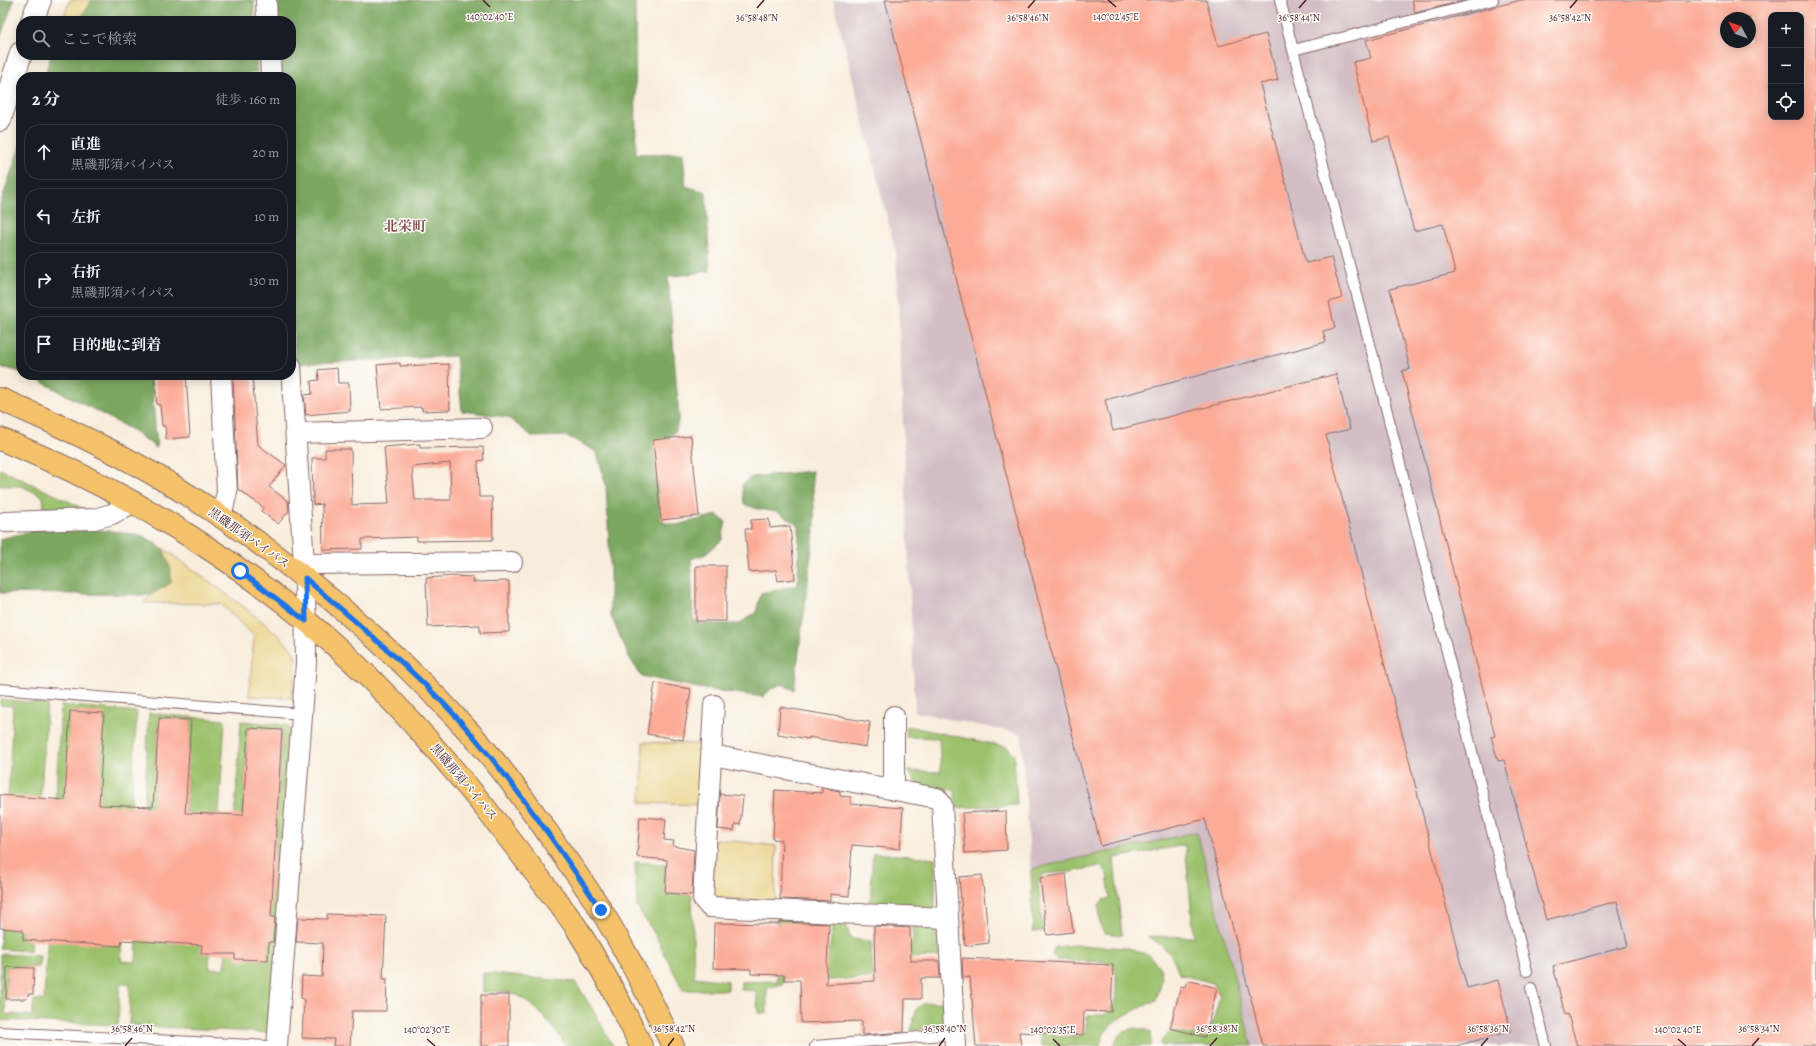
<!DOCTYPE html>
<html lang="ja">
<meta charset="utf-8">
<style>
:root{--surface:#171b24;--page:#20242c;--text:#f1f3f6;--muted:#9ea1a6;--line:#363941}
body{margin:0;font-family:Alegreya,"Noto Serif JP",serif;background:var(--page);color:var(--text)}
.controls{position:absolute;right:12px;top:12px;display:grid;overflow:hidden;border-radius:8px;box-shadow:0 2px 10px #0003}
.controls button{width:36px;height:36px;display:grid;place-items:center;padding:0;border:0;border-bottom:1px solid var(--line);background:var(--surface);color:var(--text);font:20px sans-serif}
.compass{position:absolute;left:1720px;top:12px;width:36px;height:36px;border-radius:50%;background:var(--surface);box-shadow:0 2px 10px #0003;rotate:311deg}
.stop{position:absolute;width:12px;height:12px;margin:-9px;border:3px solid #1a73e8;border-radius:50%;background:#fff}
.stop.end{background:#1a73e8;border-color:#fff;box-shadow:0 1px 4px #0008}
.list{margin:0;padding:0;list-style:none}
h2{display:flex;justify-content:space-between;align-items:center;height:52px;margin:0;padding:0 16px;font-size:17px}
h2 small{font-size:13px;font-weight:400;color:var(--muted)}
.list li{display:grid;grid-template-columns:26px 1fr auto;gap:12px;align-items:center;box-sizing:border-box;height:56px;margin:0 8px 8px;padding:0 8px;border:1px solid var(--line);border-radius:16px}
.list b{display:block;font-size:15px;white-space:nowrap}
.list p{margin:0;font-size:13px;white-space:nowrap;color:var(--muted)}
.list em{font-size:13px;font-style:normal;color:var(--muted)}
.icon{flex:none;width:22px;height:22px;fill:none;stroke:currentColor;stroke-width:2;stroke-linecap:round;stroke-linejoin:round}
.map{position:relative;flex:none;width:1816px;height:1046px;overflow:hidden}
.search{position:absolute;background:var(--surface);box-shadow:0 2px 10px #0003;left:16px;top:16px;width:280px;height:44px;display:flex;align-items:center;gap:10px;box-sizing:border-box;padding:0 14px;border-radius:16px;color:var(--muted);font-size:15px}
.panel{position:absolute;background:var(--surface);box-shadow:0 2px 10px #0003;left:16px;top:72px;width:280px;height:308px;border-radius:16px}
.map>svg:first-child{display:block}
.industrial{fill:#d2bec4;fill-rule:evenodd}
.green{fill:#9bc16c;stroke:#72704c;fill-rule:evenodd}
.forest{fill:#7ca760;stroke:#636346}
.sand{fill:#eeda9e;stroke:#9c7c64}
.building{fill:#fcab97;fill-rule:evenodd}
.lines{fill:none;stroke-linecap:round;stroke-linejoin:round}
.service-casing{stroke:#876769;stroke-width:12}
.minor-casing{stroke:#876769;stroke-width:22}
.tertiary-casing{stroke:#876769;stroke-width:24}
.primary-casing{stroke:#876769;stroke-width:24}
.service{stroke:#fff;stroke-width:10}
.minor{stroke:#fff;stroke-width:20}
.tertiary{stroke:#fff;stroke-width:22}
.primary{stroke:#f3c26a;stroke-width:22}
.route{stroke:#1a73e8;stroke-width:5}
.ticks{fill:none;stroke:#4a1f2b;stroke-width:1.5}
.labels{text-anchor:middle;stroke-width:3;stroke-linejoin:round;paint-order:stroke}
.street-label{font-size:12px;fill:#4a1f2b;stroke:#fdfcf7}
.quarter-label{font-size:14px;font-weight:bold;fill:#885051;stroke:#fdfcf7}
.ticks-label{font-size:10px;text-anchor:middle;fill:#4a1f2b;stroke:#fdfcf7;stroke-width:3;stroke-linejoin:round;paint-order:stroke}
</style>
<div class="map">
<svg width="1816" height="1046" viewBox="0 0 1816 1046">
<rect width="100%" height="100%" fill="#fdfcf7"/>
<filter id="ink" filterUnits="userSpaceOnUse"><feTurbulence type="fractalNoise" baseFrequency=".025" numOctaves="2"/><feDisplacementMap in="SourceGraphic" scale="8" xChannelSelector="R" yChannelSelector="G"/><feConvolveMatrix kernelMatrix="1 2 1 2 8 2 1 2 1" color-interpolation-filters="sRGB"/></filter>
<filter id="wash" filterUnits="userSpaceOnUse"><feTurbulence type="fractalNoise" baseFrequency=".012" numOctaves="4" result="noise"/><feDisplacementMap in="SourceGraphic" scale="16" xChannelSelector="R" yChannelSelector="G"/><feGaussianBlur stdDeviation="0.9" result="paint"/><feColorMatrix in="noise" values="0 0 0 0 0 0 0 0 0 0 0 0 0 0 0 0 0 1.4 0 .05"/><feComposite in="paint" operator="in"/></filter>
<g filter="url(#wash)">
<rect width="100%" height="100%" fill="#f8eddc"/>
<path class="industrial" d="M 833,0 L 1816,0 L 1816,1046 L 1252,1046 L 1197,832 L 1031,869 L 1021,734 L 915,712 L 896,253 ZM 1771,15 L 1801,15 L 1801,117 L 1771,117 ZM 1726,18 L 1750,18 L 1750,42 L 1726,42 Z"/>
<g class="green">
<polygon points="0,469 85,509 82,512 44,508 43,496 21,486 0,486"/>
<polygon points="0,699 47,704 30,951 0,949 13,706 0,705"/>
<path d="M 61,705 L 137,712 L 121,961 L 136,962 L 149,713 L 225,720 L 209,968 L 223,969 L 225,963 L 241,721 L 287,725 L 291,731 L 272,1033 L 129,1025 L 130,984 L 120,984 L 118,1025 L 0,1020 L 0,954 L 40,956 L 39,967 L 7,967 L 5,1014 L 32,1016 L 34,1000 L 44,1000 ZM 159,718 L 191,720 L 177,943 L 145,941 ZM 248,728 L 282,730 L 268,960 L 235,958 Z"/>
<polygon points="907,726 1007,747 1014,754 1017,805 956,808 955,790 919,787 908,771 941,772 939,738 906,737"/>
<path d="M 1197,832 L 1252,1046 L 1162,1046 L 1161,1041 L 1171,1031 L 1207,1038 L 1212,1025 L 1220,996 L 1213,983 L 1179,974 C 1172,952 1167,949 1148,936 L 1194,937 L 1185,845 L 1114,858 L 1122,935 L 1104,933 L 1100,924 L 1099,905 L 1103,900 L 1110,898 L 1107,873 L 1100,866 L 1070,872 L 1043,874 L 1038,880 L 1043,931 L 1033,932 L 1031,869 Z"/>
<polygon points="873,853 935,858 935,909 870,904"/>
<polygon points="635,862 666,864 665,893 692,895 694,977 728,981 728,990 683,990 654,933 637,907"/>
<polygon points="777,917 841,920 846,926 851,939 871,941 873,978 808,981 824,953 830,948 832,928 825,922 798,922 784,941 783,984 767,988 767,1013 758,1013 756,991 741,990 741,982 777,981"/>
<polygon points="913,924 931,925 939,932 939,957 907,958 907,946 913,944"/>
<path d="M 1075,945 L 1128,948 L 1149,955 L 1160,968 L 1162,981 L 1156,1000 C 1135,1012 1104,1019 1100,1046 L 1041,1046 L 1035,971 L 1047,1029 L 1053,1036 L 1078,1037 L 1085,1032 L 1087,1018 L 1089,1015 L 1104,1015 L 1114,1006 L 1116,993 L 1116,972 L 1105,962 L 1056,960 L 1052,954 L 1055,947 Z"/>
<path d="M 483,973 L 575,982 L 593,1010 L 613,1046 L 566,1046 C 553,1026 537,1004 514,994 C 506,990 492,992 483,992 Z"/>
<path d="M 944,1002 L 944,1028 L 911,1030 C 917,1003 916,1003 944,1002 Z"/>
<path d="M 1134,1028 L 1146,1030 L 1151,1032 L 1151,1046 L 1114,1046 C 1117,1035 1124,1031 1134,1028 Z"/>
</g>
<g class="forest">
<polygon points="0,0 14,0 0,38"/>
<polygon points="92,0 254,0 254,21 79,21"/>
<polygon points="293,0 635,0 636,154 683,153 686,186 706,192 710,271 668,277 679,417 676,431 657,450 663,522 676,525 717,515 726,522 722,540 706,554 691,559 693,619 702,624 739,624 756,612 761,593 798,585 799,526 778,512 758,509 744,504 742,485 751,477 812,471 815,525 794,690 782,684 771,689 763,697 698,688 641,676 629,657 610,614 610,562 606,486 597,452 567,436 533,437 507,417 462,411 456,356 295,364 291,287 291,77 279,77 278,55 291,55 291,21 276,21 275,4"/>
<polygon points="51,55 256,55 257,72 225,77 44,77"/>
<polygon points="21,143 21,372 0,367 0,205"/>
<polygon points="29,375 151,375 157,448 130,429"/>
<path d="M 86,529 C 125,533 174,529 171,583 L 151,595 L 0,593 L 0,539 L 36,530 Z"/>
</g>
<g class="sand">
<polygon points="70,0 92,0 79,21 62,21"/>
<path d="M 163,548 C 184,564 291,637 295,655 C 297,664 293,688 292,698 L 249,696 L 254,636 L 221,604 L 143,603 L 151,595 L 171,583 L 171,569 Z"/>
<polygon points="643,742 700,744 698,805 641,803"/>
<polygon points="715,839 776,846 775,902 717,898 712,892"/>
</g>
<g id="blocks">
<g class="building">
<polygon points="885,0 1206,0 1218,46 1266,34 1278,80 1260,84 1306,263 1331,257 1342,298 1329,302 1335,328 1323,331 1326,342 1105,400 1113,431 1336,374 1350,429 1326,435 1467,988 1498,980 1511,1031 1456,1046 1263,1046 1205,819 1101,846"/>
<polygon points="1412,0 1466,0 1415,13"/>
<path d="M 1521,0 L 1816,0 L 1816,1046 L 1577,1046 L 1568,1014 L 1565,1015 L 1553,966 L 1628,946 L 1617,901 L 1546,920 L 1504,760 L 1498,761 L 1491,737 L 1495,736 L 1402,371 L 1410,369 L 1390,289 L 1455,273 L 1443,224 L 1414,231 L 1389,137 L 1373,141 L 1353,62 L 1371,58 L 1366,40 ZM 1771,15 L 1801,15 L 1801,117 L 1771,117 ZM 1726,18 L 1750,18 L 1750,42 L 1726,42 Z"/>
<polygon points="400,363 400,366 449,364 450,410 422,411 422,407 381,409 377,365"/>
<polygon points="337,368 338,383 349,383 350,411 306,415 304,395 312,394 311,381 319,380 318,370"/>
<polygon points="154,375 186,375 190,437 166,439 165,426 162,426 160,405 157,405"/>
<polygon points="233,375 252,375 258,445 286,465 269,487 288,501 289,511 278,524 261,511 264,508 238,489"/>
<polygon points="691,436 699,516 661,520 653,440"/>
<path d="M 420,444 L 420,448 L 483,447 L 484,460 L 478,461 L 479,497 L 492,497 L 493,540 L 417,541 L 417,537 L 362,539 L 362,549 L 323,550 L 322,504 L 313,505 L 312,458 L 325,458 L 325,449 L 351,449 L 352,505 L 389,504 L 384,447 ZM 450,463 L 451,500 L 415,500 L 412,467 Z"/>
<polygon points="769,519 770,528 790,526 795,579 778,581 776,570 749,572 745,529 751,529 751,520"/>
<rect x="696" y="566" width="30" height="55"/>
<polygon points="452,576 474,577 473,582 509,581 509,632 480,633 480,625 428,627 426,578"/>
<polygon points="655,683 691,689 683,740 647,734"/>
<polygon points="780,707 870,722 866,747 809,737 809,739 778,734"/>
<polygon points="70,711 104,713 99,805 153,807 159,718 191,720 185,813 243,815 248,728 282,730 271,917 275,917 273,942 269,942 268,960 235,959 235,954 201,954 202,945 122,940 121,946 23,940 23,930 0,928 0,795 65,800"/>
<polygon points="822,788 840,791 840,796 851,797 851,804 903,808 900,849 852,845 849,896 830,894 830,901 780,899 782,840 773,839 775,790 822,793"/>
<polygon points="720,794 743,796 740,825 735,824 734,831 718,829"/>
<polygon points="1006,811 1007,850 965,853 962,813"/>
<polygon points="640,817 666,819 664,840 674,841 673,846 694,850 692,895 665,893 667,860 637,857"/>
<polygon points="1066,874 1073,932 1047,935 1040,878"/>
<polygon points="982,875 989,943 965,946 959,877"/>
<polygon points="327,914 386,916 383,979 387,979 386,1011 352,1011 350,1046 333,1046 334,1039 302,1038 304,999 301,998 302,976 322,977 323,943 296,942 298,918 327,919"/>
<polygon points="779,922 829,924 826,984 875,981 874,926 910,928 911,961 939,961 940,978 921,978 921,999 905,999 904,1032 862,1035 862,1021 801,1023 800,980 784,980 784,975 751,974 751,969 713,968 714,923 779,924"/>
<polygon points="962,958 1113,965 1111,1012 1084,1011 1083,1035 1019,1032 1021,1046 976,1046 970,977 963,978"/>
<polygon points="7,967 34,968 33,994 28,994 27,999 6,999"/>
<polygon points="1187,980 1217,988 1205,1037 1170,1028 1181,986 1185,987"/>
<rect x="481" y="995" width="28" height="51"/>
</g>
</g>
</g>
<g filter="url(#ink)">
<use href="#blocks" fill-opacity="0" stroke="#876769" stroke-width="1"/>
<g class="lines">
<g class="service-casing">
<g id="service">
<polyline points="1280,0 1373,356 1527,971"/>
<polyline points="1293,50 1493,0"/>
<polyline points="0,689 302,714"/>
<polyline points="1531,988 1546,1046"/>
<polyline points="0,1032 269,1046"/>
<polyline points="815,1046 954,1034"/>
</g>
</g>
<g class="minor-casing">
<g id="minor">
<polyline points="266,0 267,21"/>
<polyline points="270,55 271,77"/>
<polyline points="221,375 227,492 221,517"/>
<polyline points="296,433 482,428"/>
<polyline points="5,522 94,519 112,514 134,502"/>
<polyline points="304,564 512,562"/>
<polyline points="714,705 703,899 710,907 947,918"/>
<polyline points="894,716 894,790"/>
<polyline points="712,755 937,798 942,805 955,1046"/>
<polyline points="277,1046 306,663 305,578 291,366"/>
</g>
</g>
<g class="tertiary-casing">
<g id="tertiary">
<polyline points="32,21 40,0"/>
<polyline points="0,120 21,53"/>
</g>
</g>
<g class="primary-casing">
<g id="primary">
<path d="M 0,399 C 61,426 123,454 180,490 C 287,556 389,643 473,736 C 502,768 528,804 552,839 C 568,863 586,886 601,910 C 628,954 651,1000 673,1046"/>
<path d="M 0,439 C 129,491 250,566 351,660 C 399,705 441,754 482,804 C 503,830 523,857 543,883 C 554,898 566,912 576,927 C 600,965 622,1005 641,1046"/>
</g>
</g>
<use href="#service" class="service"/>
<use href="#minor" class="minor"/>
<use href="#tertiary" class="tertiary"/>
<use href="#primary" class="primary"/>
</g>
</g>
<g class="lines" filter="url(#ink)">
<path class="route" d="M 240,571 L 306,621 L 305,578 C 364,629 425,679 475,738 C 521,793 561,851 601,910"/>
</g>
<path class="ticks" d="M 483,0 L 490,7M 1108,0 L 1116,7M 757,8 L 764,0M 1028,8 L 1035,0M 1299,8 L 1306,0M 1570,8 L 1577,0M 427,1039 L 435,1046M 1053,1039 L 1060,1046M 1678,1039 L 1686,1046M 125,1046 L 132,1038M 668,1046 L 674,1038M 939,1046 L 945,1038M 1210,1046 L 1217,1038M 1481,1046 L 1488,1038M 1752,1046 L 1759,1038"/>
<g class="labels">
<g class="street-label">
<text transform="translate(249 538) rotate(35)" y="4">黒磯那須バイパス</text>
<text transform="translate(464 782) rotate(50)" y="4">黒磯那須バイパス</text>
</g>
<g class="quarter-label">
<text x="405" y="231">北栄町</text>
</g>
</g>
<g class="ticks-label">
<text x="490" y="20">140°02'40"E</text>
<text x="1116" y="20">140°02'45"E</text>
<text x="757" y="21">36°58'48"N</text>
<text x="1028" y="21">36°58'46"N</text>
<text x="1299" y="21">36°58'44"N</text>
<text x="1570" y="21">36°58'42"N</text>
<text x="132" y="1032">36°58'46"N</text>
<text x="674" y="1032">36°58'42"N</text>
<text x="945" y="1032">36°58'40"N</text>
<text x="1217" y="1032">36°58'38"N</text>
<text x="1488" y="1032">36°58'36"N</text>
<text x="1759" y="1032">36°58'34"N</text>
<text x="427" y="1033">140°02'30"E</text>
<text x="1053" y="1033">140°02'35"E</text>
<text x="1678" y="1033">140°02'40"E</text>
</g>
</svg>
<div class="controls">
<button>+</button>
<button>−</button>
<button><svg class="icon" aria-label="locate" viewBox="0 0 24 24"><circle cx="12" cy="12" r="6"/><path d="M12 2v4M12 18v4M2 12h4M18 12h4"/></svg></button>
</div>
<svg class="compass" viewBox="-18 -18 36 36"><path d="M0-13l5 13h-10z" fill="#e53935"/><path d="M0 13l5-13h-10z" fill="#9ea1a6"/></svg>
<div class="stop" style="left:240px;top:571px"></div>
<div class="stop end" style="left:601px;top:910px"></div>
<div class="search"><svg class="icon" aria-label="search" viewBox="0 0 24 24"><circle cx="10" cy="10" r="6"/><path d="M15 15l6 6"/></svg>ここで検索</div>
<section class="panel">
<h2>2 分<small>徒歩 · 160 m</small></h2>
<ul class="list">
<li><svg class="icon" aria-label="ahead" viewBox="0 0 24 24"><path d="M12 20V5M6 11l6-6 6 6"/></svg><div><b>直進</b><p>黒磯那須バイパス</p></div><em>20 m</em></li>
<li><svg class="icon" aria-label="left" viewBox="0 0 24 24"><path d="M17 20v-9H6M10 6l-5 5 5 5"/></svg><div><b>左折</b></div><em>10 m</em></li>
<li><svg class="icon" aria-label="right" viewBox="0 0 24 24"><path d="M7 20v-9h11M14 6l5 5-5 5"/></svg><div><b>右折</b><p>黒磯那須バイパス</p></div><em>130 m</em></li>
<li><svg class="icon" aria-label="arrive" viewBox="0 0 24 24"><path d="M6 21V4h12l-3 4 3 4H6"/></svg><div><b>目的地に到着</b></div></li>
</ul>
</section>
</div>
